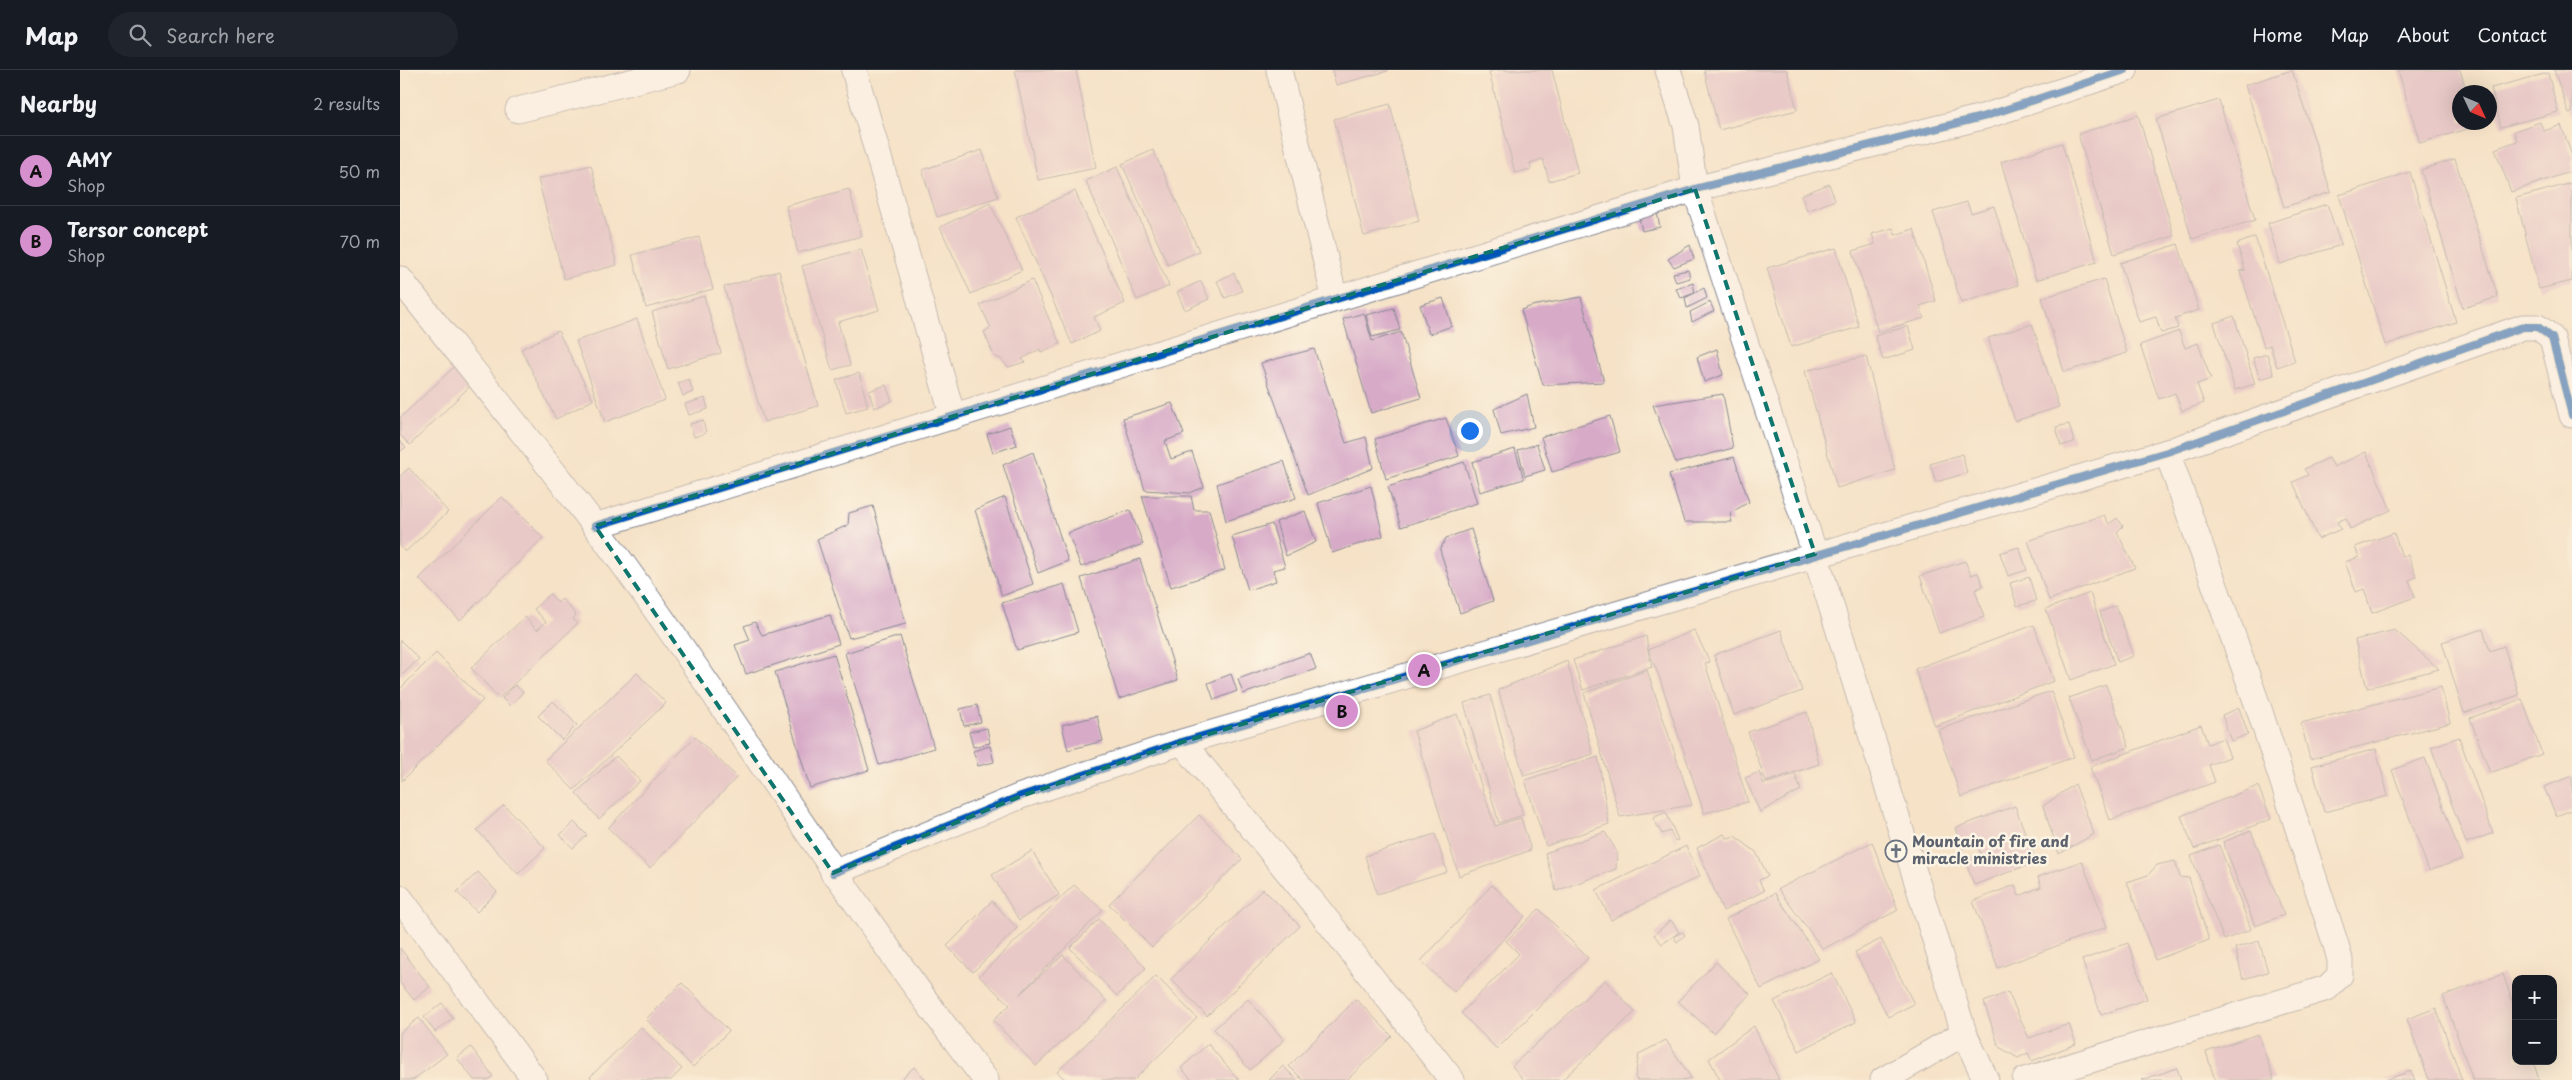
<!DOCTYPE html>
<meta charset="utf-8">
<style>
:root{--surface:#171b24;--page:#20242c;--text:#f1f3f6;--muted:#9ea1a6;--line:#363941;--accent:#d690ce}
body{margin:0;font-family:"Playpen Sans",sans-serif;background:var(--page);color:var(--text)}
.controls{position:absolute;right:15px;bottom:15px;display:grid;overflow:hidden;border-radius:10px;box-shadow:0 5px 20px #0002}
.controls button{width:45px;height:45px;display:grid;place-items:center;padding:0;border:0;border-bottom:1px solid var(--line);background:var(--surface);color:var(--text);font:25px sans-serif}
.compass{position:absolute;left:2052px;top:15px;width:45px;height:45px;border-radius:50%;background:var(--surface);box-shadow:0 5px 20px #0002;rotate:134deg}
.you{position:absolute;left:1069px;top:360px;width:18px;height:18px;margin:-12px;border:4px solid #fff;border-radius:50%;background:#1a73e8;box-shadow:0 0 0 8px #1a73e833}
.badge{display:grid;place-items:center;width:32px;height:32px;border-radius:50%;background:var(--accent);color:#111;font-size:16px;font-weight:700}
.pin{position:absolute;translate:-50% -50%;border:2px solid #fff;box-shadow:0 1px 5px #0006}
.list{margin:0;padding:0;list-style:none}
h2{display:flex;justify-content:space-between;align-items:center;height:65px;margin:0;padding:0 20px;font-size:21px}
h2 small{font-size:16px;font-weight:400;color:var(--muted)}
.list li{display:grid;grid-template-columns:32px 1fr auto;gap:15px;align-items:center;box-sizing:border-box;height:70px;padding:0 20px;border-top:1px solid var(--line)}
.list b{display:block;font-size:19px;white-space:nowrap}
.list p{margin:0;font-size:16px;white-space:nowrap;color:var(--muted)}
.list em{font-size:16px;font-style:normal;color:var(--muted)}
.icon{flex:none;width:28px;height:28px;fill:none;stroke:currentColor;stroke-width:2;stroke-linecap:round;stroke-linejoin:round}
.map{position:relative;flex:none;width:2172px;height:1010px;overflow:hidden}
header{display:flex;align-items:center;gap:30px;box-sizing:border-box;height:70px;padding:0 25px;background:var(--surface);border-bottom:1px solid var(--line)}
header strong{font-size:24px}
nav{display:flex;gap:28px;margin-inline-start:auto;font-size:18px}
.search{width:350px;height:45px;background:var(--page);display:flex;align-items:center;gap:12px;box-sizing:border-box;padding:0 18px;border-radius:28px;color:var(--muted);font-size:19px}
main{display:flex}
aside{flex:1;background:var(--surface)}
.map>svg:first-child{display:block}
.building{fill:#d7aac7}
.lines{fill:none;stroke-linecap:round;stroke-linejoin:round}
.street-casing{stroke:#888892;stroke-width:27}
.street{stroke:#fff;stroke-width:25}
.cycleway-casing{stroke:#fcf5e5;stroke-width:11}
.cycleway{stroke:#0057b8;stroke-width:8}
.marked{fill:none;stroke:#0f766e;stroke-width:4;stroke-dasharray:10 6;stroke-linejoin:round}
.labels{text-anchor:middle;stroke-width:5;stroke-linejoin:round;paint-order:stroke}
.worship-label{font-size:15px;font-weight:bold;fill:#5b616d;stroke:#fcf5e5;text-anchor:start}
</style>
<header>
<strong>Map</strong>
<div class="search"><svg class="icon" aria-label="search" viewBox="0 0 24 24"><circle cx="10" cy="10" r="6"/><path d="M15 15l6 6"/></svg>Search here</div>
<nav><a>Home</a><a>Map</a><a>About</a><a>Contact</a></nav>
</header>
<main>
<aside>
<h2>Nearby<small>2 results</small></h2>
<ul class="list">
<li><span class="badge">A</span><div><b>AMY</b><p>Shop</p></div><em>50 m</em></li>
<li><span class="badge">B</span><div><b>Tersor concept</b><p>Shop</p></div><em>70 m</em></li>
</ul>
</aside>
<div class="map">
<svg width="2172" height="1010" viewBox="0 0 2172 1010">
<rect width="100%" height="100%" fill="#fcf5e5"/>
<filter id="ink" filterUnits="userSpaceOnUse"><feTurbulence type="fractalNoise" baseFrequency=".02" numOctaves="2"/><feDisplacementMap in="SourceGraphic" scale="10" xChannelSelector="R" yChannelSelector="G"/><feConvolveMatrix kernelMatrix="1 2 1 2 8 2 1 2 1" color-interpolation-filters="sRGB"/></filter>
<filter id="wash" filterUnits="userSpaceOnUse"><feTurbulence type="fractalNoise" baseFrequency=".0096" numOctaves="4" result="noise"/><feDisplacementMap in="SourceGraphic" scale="20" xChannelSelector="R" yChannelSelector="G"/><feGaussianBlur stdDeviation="1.12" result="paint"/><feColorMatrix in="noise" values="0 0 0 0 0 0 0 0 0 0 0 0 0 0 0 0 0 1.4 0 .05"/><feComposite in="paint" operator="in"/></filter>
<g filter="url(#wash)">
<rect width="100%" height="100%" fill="#f5e2c7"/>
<g id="blocks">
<g class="building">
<polygon points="615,0 676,0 696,98 638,110"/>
<polygon points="932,0 988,0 988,1 936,15"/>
<polygon points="1096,0 1152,0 1178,103 1149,111 1143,89 1130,93 1131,99 1115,103 1089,2"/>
<polygon points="1304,0 1387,0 1397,40 1319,60"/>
<polygon points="1892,0 1931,122 1884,137 1845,15"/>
<polygon points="1998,0 2060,0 2067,22 2060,22 2060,52 2076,52 2077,56 2020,73"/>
<polygon points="2154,0 2172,0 2172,43 2169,44"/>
<polygon points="2148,3 2158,42 2101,57 2091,18"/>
<polygon points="1819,30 1855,150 1792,169 1756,49"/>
<polygon points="990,34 1019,151 964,166 934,49"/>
<polygon points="1738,45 1774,166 1714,184 1678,64"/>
<polygon points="2140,52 2144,61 2161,55 2172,86 2172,101 2111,122 2095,79 2117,71 2114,61"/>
<polygon points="1662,73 1697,192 1636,210 1601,92"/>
<polygon points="582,80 598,127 537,147 522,100"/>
<polygon points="753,80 799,181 768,195 722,94"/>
<polygon points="2055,89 2098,227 2063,238 2021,100"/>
<polygon points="191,95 217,195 164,209 138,109"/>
<polygon points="717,97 769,216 737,230 686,111"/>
<polygon points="2010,102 2056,252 1985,275 1939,125"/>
<polygon points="2172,113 2172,211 2139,219 2116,128"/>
<polygon points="1429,114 1435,130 1407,141 1401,125"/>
<polygon points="449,119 462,166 398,183 386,136"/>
<polygon points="675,121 725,233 694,247 700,261 672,274 616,147"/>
<polygon points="1567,132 1571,143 1594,136 1618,215 1561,233 1533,142"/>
<polygon points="590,133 622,200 571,224 540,157"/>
<polygon points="1927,134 1941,175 1880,194 1868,153"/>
<polygon points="1257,143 1260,157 1242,161 1239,147"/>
<polygon points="1493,158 1495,165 1514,159 1536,231 1520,236 1524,248 1478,262 1453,181 1475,174 1472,164"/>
<polygon points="299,167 313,219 246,238 232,185"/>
<polygon points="1855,167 1895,291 1877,297 1870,275 1864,277 1840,201 1845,200 1837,174"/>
<polygon points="1778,174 1799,240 1775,248 1778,258 1761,263 1756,247 1739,252 1720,193"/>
<polygon points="1290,175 1294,189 1274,197 1268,189"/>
<polygon points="1436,178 1459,257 1391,277 1367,198"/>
<polygon points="461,179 479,240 438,252 450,295 432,300 402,196"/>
<polygon points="1288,200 1290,208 1276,212 1273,203"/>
<polygon points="379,201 418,336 364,352 324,217"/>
<polygon points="834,203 842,221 825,228 817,211"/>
<polygon points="1704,209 1727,283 1664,302 1642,228"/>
<polygon points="632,210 660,274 641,282 640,279 622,289 625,292 608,297 601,289 594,286 584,262 591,258 580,235"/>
<polygon points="801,211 809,229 785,240 777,222"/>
<polygon points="1293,213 1295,223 1281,228 1276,219"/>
<polygon points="1304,218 1307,228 1287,238 1285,228"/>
<polygon points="304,226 321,283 268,299 252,242"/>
<polygon points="1181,227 1204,312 1143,315 1121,240 1132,236"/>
<polygon points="1043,228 1052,256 1029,264 1020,235"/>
<polygon points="1310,232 1314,241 1292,252 1290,242"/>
<polygon points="994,238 1000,260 972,267 966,245"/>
<polygon points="964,243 972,271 1001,262 1021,328 971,343 943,249"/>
<polygon points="1834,246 1855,314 1835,320 1814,253"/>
<polygon points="237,249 265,330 205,352 176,271"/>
<polygon points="1632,254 1659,337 1615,351 1588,268"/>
<polygon points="1508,256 1515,280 1483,290 1475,266"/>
<polygon points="158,261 193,330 156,349 121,279"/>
<polygon points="1779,261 1785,278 1798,273 1811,309 1797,314 1804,333 1782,341 1775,323 1759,329 1740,275"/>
<polygon points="914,279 946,373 966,367 973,398 908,425 861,293"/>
<polygon points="1317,279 1323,305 1304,312 1297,287"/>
<polygon points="1867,284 1874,305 1860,309 1853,288"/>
<polygon points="1466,286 1495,400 1437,418 1405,301"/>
<polygon points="55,296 72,314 10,375 0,365 0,348"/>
<polygon points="459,303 468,337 446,343 436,310"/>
<polygon points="289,309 293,322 283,326 278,313"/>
<polygon points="486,315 492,331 474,338 469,321"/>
<polygon points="1127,324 1134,357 1101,365 1094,339"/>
<polygon points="1323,324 1333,378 1276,393 1253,335"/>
<polygon points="305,328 308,339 289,345 285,334"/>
<polygon points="772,333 784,364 765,371 771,389 792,382 804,417 790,423 745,420 723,348"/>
<polygon points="1210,346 1220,382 1152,402 1141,367"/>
<polygon points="1046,348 1059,386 986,409 975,369"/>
<polygon points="303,350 306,363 294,367 290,354"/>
<polygon points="1669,354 1674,372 1661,376 1656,357"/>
<polygon points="610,356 617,375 593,383 587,364"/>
<polygon points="0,371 6,377 0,382"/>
<polygon points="1137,374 1145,400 1125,406 1118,380"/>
<polygon points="1115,379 1124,409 1080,422 1072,392"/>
<polygon points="633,382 668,491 638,503 603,395"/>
<polygon points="1966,382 1991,440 1950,459 1946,448 1937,452 1941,459 1918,469 1893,412 1908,405 1904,399 1929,388 1934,397"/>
<polygon points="1562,384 1567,403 1536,412 1530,394"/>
<polygon points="1334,387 1349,432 1330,443 1332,452 1284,452 1269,404"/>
<polygon points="884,391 896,428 826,451 817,414"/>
<polygon points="1064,392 1077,433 1001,457 988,417"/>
<polygon points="9,398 48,442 5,482 0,476 0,406"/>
<polygon points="971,416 983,466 932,483 918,433"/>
<polygon points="742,426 791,426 794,440 809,440 825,500 771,517"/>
<polygon points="102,427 143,468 60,550 19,509"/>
<polygon points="605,427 633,514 602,526 575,440"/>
<polygon points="473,436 506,554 449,568 417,469 448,455 449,443"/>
<polygon points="730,440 743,474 681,497 668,463"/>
<polygon points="905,441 916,472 886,486 876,452"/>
<polygon points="1704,445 1709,454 1717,448 1723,456 1717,462 1735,498 1649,530 1628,471"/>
<polygon points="872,454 885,497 873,500 876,511 848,520 832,466"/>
<polygon points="1071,459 1093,531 1060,543 1040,480 1046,468"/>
<polygon points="1994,463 2002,487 2008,485 2016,507 2009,510 2015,527 1972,543 1964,519 1956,522 1945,492 1959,487 1955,477"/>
<polygon points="1619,477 1627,500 1608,506 1600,483"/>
<polygon points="740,489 778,610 719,629 681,508"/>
<polygon points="1565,491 1571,505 1578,503 1583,516 1575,520 1584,547 1539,563 1520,506"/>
<polygon points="1629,507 1636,531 1617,536 1610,513"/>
<polygon points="664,514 678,562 617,580 602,533"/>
<polygon points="1690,523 1714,594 1671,610 1646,539"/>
<polygon points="150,524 158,533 162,529 176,545 173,549 177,554 99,628 71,598 125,547 137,560 146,552 134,539"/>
<polygon points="1716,536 1734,586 1718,592 1700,542"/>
<polygon points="430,545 439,574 346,604 335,575 350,570 344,556 355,552 362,565"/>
<polygon points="1634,555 1654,611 1535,656 1515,599"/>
<polygon points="2083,559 2090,581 2104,576 2119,625 2064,643 2042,572"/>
<polygon points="1294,560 1310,592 1305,593 1348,732 1304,743 1259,606 1248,580 1252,597 1183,620 1173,590 1246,566 1248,580"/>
<polygon points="1381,560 1402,621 1334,645 1314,585"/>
<polygon points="1995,560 2039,599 1967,618 1955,570"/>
<polygon points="500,566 534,678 479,695 445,583"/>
<polygon points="0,570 19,589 0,607"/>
<polygon points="36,583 83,630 2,711 0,619"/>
<polygon points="910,583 916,599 843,624 838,609"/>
<polygon points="434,584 469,700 410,718 375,602"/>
<polygon points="1167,591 1193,684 1124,706 1098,620"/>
<polygon points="1247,600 1292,735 1220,747 1184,623"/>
<polygon points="237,603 266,633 174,720 145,690"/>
<polygon points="831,604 837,621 814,630 808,613"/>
<polygon points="115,615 123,622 110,636 102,628"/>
<polygon points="1706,615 1729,677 1692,690 1669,628"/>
<polygon points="2041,617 2050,653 1910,689 1901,653"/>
<polygon points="1651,621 1674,687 1561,727 1538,660"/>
<polygon points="1090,625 1123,745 1099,753 1064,633"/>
<polygon points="2122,629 2142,684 2090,703 2070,648"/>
<polygon points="153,631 177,655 162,670 138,646"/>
<polygon points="577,635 581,652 564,656 560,639"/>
<polygon points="1839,638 1848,664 1831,671 1822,645"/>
<polygon points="1407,642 1419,694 1366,712 1348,662"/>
<polygon points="1057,644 1095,756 1121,748 1131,780 1059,806 1014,661"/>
<polygon points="697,646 703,671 668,680 662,655"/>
<polygon points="1801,655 1808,674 1823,668 1830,687 1809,695 1815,712 1710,750 1690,697"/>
<polygon points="587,658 590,673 573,677 569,662"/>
<polygon points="295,667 337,707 250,798 208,758"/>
<polygon points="2059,667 2093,763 2066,773 2031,677"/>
<polygon points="590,676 594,692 578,696 573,681"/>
<polygon points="1976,679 1988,726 1924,742 1912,696"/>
<polygon points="216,686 240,711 199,749 176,723"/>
<polygon points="1198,687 1209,754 1146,776 1125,710"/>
<polygon points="2025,688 2062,789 2029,801 1992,700"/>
<polygon points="1359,702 1364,714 1395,704 1401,720 1360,742 1345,708"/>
<polygon points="2172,706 2172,740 2156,746 2144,717"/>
<polygon points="1675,714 1694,764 1659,784 1643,736"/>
<polygon points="1858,716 1871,749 1794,779 1781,746"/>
<polygon points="104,735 145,778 118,804 77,760"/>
<polygon points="1615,736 1636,792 1574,815 1565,790 1581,784 1576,773 1562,779 1555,758"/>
<polygon points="1266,742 1278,770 1275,771 1270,761 1262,764 1253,748"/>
<polygon points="799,745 842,789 752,877 709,834"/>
<polygon points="174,752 187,765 173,778 160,765"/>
<polygon points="1851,761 1884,845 1855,856 1823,772"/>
<polygon points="1205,762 1217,782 1216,799 1156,821 1145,783"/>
<polygon points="1035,764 1047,802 977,824 965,786"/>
<polygon points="1324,764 1327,768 1335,766 1356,782 1368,806 1359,810 1364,821 1323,841 1297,778"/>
<polygon points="1472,772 1498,840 1423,879 1378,819"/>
<polygon points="1819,775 1851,859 1824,870 1791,786"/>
<polygon points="1286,776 1300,806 1211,850 1196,820"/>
<polygon points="632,781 659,825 619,850 592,805"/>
<polygon points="1682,791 1707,857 1598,898 1573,831 1615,815 1619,826 1641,817 1638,807"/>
<polygon points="1775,791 1780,807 1789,808 1809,870 1755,890 1727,812 1748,805 1757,795"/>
<polygon points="78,802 97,822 77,842 57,822"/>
<polygon points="674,815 703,840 619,925 663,885 706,931 636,996 593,950 610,935 579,906"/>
<polygon points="1092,815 1125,846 1054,922 1021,891"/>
<polygon points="863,819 900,856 807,946 771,909"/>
<polygon points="1375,823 1419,889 1361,919 1326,849"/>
<polygon points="592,831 617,858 573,902 547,876"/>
<polygon points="1139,839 1188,888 1097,979 1061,943 1119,884 1106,871"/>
<polygon points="699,849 746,898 717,926 670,878"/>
<polygon points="1271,850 1279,862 1274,866 1282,862 1285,865 1277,872 1274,866 1262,874 1254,865"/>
<polygon points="1481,869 1514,934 1488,947 1455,882"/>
<polygon points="1859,871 1868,902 1843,909 1835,878"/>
<polygon points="1728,873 1747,929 1701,945 1682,890"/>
<polygon points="0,878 30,917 14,930 0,913"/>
<polygon points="1316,892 1350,924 1313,963 1278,931"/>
<polygon points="1432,903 1456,952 1399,981 1374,931"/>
<polygon points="2103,904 2116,942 2116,991 2133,991 2139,1010 2073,1010 2043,926"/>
<polygon points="756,906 797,948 734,1010 666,1010 657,1002"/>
<polygon points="1205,910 1235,942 1162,1010 1124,1010 1112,996"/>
<polygon points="282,913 329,961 293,997 246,949"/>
<polygon points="1608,922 1629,968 1669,954 1676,974 1632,991 1628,983 1618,988 1599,977 1584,932"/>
<polygon points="848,929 884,970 850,1000 814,959"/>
<polygon points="956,929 992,966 947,1010 903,1010 889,996"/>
<polygon points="42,933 53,948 35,962 24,947"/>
<polygon points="2036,938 2062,1010 2029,1010 2007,949"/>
<polygon points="19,948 47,984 13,1010 0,1010 0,963"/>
<polygon points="1354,956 1379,1010 1320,1010 1309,989"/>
<polygon points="241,957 282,999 271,1010 193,1010 190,1007"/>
<polygon points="1858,964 1874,1010 1815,1010 1806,982"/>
<polygon points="1266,970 1291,1008 1282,1010 1237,1010 1235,1007 1239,984"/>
<polygon points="808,974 839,1010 792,1010 781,998"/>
<polygon points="71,977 93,1006 88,1010 74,1010 57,988"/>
<polygon points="883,996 897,1010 869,1010"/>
<polygon points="514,997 526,1010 500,1010"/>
<polygon points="1777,998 1781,1010 1742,1010"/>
<polygon points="2011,1001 2015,1010 1985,1010"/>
</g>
</g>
</g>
<g filter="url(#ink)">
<use href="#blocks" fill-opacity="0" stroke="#888892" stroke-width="1"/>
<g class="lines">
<g class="street-casing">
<g id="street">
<polyline points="454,0 553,347"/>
<polyline points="879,0 935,229"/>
<polyline points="1268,0 1286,56 1295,119 1415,484 1564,963 1586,1010"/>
<polyline points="118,40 278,0"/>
<path d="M 0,209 C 65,291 132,372 195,456 C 330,637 446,832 586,1010"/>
<polyline points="195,456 1295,119 1586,46 1725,0"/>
<polyline points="782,672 919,840 1052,1010"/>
<polyline points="433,803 621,726 782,672 1767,382 2123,257 2138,257 2152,268 2172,345"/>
<polyline points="0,828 135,1010"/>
<polyline points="1483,1010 1564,963"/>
<polyline points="1625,1010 1927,918 1940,905 1940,890 1936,875 1859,639 1767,382"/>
</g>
</g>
<use href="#street" class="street"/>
<g class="cycleway-casing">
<g id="cycleway">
<polyline points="195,456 1295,119 1586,46 1725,0"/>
<polyline points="433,803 621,726 782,672 1767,382 2123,257 2138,257 2152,268 2172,345"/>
</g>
</g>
<use href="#cycleway" class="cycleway"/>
</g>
</g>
<path d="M0 0H2172V1010H0ZM 1295,119 L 1415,484 L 782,672 L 621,726 L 433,803 L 195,456 Z" fill="#f5e2c7" fill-opacity=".55" fill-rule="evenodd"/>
<path class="marked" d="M 1295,119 L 1415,484 L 782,672 L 621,726 L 433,803 L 195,456 Z"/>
<defs>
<g id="church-ring" transform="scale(1.125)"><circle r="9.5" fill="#fcf5e5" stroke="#6b7280" stroke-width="1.5"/><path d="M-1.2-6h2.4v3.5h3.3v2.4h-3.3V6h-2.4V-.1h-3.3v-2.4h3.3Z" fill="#6b7280"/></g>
</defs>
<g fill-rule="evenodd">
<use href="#church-ring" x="1496" y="781"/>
</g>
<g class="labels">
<g class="worship-label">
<text x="1512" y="777">Mountain of fire and<tspan x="1512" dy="17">miracle ministries</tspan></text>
</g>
</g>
</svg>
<div class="controls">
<button>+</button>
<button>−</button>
</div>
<svg class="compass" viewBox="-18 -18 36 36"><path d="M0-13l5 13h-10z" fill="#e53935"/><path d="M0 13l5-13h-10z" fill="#9ea1a6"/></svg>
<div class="you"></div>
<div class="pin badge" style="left:1024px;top:600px">A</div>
<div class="pin badge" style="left:942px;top:641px">B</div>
</div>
</main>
